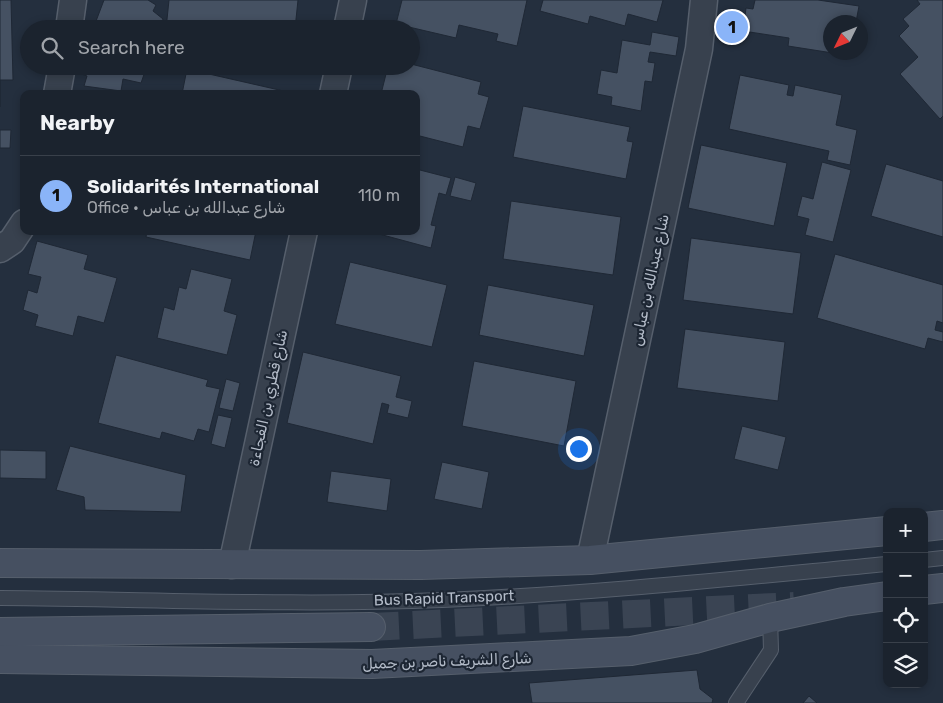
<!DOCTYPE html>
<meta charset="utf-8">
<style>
:root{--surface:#1b232e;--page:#242b36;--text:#f1f3f6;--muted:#a0a4aa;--line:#39404a;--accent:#8ab4f8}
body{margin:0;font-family:Rubik,"Noto Sans Arabic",sans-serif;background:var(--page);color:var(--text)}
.controls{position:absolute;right:15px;bottom:15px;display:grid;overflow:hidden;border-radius:10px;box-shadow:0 2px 8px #0003}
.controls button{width:45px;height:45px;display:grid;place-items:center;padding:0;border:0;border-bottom:1px solid var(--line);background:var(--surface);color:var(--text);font:25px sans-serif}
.compass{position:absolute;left:823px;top:15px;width:45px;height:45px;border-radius:50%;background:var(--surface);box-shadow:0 2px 8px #0003;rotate:227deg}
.you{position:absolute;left:578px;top:448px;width:18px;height:18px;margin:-12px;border:4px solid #fff;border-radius:50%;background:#1a73e8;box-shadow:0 0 0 8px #1a73e833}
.badge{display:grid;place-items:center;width:32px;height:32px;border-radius:50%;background:var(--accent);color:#111;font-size:16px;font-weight:700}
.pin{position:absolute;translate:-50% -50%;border:2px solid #fff;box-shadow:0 1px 5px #0006}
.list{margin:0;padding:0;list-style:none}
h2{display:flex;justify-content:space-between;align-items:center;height:65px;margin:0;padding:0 20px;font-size:21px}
h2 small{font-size:16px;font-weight:400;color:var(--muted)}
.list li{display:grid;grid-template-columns:32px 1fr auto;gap:15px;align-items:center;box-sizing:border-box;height:80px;padding:0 20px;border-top:1px solid var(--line)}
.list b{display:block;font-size:19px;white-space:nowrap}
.list p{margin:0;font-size:16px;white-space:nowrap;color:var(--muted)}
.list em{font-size:16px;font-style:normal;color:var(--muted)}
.icon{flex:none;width:28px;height:28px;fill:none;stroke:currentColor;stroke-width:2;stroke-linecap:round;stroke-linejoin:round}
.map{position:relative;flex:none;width:943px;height:703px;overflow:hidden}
.search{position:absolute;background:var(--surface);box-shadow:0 2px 8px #0003;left:20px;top:20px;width:400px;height:55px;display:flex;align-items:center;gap:12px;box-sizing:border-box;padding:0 18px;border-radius:28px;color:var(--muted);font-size:19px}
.panel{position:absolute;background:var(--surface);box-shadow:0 2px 8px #0003;left:20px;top:90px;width:400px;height:145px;border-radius:10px}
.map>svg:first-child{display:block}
.building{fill:#455162;stroke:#1f2835}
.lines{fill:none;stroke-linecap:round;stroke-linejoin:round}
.secondary-tunnel{stroke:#3a4453;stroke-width:28;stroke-dasharray:28 14;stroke-linecap:butt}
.service-casing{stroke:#565f6c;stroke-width:16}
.minor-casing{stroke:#565f6c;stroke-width:29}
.secondary-casing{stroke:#565f6c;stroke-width:30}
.service{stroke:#38414e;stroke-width:14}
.minor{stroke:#38414e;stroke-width:26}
.secondary{stroke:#465061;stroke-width:28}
.labels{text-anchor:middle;stroke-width:4.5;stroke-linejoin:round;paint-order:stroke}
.street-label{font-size:15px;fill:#b4bcc9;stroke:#1d2633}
</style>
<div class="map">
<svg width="943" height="703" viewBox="0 0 943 703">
<rect width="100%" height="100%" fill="#242f3e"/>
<g class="building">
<polygon points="0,0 11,0 13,80 0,80 0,107"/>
<polygon points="104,0 148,0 156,5 153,11 163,19 160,29 93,29"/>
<polygon points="169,0 298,0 295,29 166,29"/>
<polygon points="402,0 527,0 517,46 496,41 498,34 459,25 456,38 396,24"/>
<polygon points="543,0 663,0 657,22 628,14 625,26 590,16 588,24 540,11"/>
<polygon points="755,0 818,0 859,6 856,22 830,22 830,52 852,52 852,56 788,46 789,38 743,31 746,8 753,9"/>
<polygon points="917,0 943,0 943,116 940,119 900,74 918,57 899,36 909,26 903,19 920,4"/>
<polygon points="652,32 679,37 676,56 650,52 648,62 655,63 652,82 645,81 641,111 611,105 612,97 597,94 601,70 617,73 622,40 650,45"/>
<polygon points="411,64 481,82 478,94 489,97 480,129 468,126 463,147 416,135 416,94 381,94 388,66 411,66"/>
<polygon points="78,66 147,66 141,83 123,79 121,91 84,86 87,76 76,72"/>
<polygon points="238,66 291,66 290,73"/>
<polygon points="187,69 288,92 287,94 182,94"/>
<polygon points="740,75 789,85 787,95 793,96 795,85 842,95 836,125 857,130 850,165 827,160 829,151 729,129"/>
<polygon points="523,106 630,127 627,141 633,142 626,179 513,157"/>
<polygon points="0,130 11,130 10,148 0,148"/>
<polygon points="701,145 787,163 774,226 688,208"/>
<polygon points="822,162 851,170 833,242 805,235 809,219 797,216 802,196 813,199"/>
<polygon points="886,164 943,181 943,237 871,216"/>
<polygon points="416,169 451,178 446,195 439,193 431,225 436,226 431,248 368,231 416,231"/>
<polygon points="455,177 476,183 471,201 450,196"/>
<polygon points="511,201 621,217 613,275 503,259"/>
<polygon points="147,231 256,231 250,260 146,237"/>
<polygon points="691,238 801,253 793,314 683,300"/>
<polygon points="37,241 88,255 84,269 117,278 104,323 78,316 73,336 35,326 38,315 23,310 28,290 37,293 41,277 28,274"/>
<polygon points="835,254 943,285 943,323 937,321 935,330 943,332 943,342 928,338 925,349 817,318"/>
<polygon points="350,262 447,285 432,347 335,324"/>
<polygon points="191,269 232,279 224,311 237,315 227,355 157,338 164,307 174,310 179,287 186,289"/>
<polygon points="488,285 594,305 584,356 479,335"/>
<polygon points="685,329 785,342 778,401 677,388"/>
<polygon points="303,352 401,376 396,397 412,401 408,418 387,413 389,405 382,403 373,444 287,423"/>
<polygon points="116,355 208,380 206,386 220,389 209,432 198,429 194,441 162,432 160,439 98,423"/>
<polygon points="474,361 576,381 564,446 462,426"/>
<polygon points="226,379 240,383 233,411 219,408"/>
<polygon points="218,415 232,418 225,448 211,444"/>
<polygon points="742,426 786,437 778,470 734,459"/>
<polygon points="70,446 186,475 181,512 85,510 84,497 56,490"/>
<polygon points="0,450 46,451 46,479 0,478"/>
<polygon points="442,462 489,472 482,509 434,499"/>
<polygon points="331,471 391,479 387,511 327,502"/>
<polygon points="697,670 700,689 713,699 712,703 532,703 529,683"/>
<polygon points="809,696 817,703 803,703"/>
</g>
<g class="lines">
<polyline class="secondary-tunnel" points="371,627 794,606"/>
<g class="service-casing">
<g id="service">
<polyline points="924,560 943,558"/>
<path d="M 0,598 C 147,599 295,606 442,600 C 591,594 739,578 887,564"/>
<polyline points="736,703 771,650 770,618"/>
</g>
</g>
<g class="minor-casing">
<g id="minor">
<polyline points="69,29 73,0"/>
<polyline points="347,29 353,0"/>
<polyline points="57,94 62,66"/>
<polyline points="333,94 339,66"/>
<polyline points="0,249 12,241 24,223"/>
<polyline points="590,560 699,49 704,0"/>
<polyline points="232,565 304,231"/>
</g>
</g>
<g class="secondary-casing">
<g id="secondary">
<polyline points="924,527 943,525"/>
<polyline points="0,563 421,565 590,560 887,531"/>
<polyline points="924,590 943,588"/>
<polyline points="0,632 371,627"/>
<polyline points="0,659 372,664 631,651 695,639 770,618 844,602 887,596"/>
</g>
</g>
<use href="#service" class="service"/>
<use href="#minor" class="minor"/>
<use href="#secondary" class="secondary"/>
</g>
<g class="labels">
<g class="street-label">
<text transform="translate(650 280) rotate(-78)" y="5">شارع عبدالله بن عباس</text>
<text transform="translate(268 398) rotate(-78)" y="5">شارع قطري بن الفجاءة</text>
<text transform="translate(444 598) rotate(-2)" y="5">Bus Rapid Transport</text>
<text transform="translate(447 661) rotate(-2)" y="5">شارع الشريف ناصر بن جميل</text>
</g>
</g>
</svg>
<div class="controls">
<button>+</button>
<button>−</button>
<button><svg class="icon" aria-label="locate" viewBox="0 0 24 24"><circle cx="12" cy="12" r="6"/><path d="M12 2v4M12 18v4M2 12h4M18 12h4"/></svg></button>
<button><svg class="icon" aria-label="layers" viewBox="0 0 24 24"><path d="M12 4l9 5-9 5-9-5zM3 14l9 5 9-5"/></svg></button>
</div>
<svg class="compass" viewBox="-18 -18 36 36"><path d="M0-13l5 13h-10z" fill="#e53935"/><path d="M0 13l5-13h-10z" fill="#a0a4aa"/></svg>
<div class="you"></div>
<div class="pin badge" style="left:732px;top:27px">1</div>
<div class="search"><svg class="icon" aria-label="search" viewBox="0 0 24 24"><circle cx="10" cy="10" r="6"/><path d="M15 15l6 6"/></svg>Search here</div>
<section class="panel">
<h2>Nearby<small></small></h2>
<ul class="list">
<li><span class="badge">1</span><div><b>Solidarités International</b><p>Office · شارع عبدالله بن عباس</p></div><em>110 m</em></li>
</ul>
</section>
</div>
